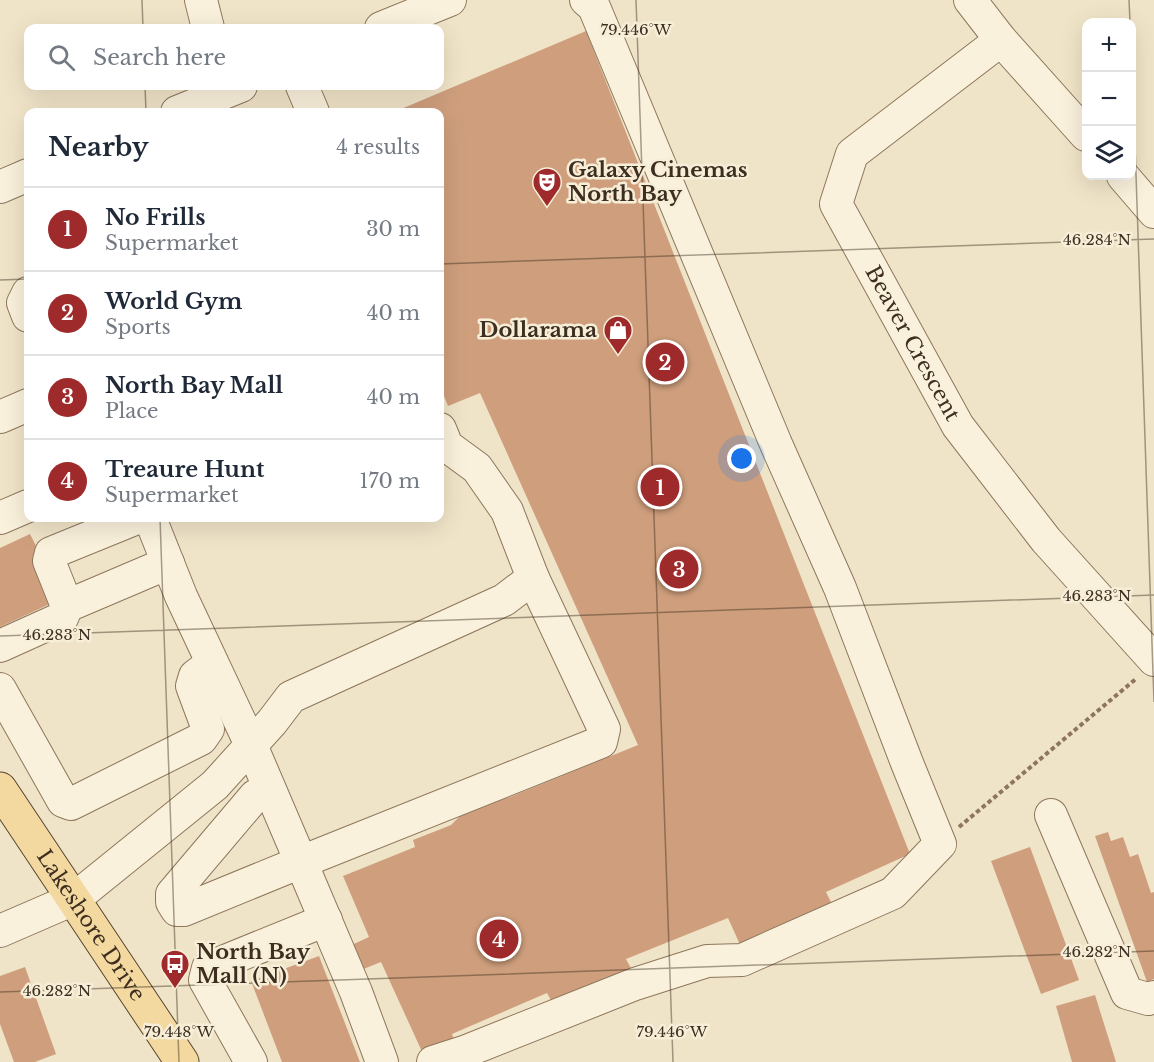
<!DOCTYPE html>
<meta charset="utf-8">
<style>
:root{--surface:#fff;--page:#f6f6f7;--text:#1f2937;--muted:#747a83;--line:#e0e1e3;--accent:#9e2a2b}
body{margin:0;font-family:"Libre Baskerville",serif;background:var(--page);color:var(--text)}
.controls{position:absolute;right:18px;top:18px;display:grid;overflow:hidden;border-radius:12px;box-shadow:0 6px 24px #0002}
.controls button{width:54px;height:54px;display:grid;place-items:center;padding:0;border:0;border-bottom:2px solid var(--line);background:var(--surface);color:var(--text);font:30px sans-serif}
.you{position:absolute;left:742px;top:459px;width:21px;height:21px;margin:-15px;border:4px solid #fff;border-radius:50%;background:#1a73e8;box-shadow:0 0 0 9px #1a73e833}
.badge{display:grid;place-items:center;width:39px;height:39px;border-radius:50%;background:var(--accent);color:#fff;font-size:20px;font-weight:700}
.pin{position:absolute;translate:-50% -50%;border:3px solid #fff;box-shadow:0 2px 6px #0006}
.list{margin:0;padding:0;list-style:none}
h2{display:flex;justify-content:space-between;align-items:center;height:78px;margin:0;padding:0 24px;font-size:26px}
h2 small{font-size:20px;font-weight:400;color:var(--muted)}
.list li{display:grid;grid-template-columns:39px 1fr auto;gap:18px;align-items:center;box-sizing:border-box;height:84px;padding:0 24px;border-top:2px solid var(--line)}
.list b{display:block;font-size:22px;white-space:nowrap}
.list p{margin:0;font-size:20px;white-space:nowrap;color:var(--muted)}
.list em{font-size:20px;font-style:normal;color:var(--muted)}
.icon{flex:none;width:33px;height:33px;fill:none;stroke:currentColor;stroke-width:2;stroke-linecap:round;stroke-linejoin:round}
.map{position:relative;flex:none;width:1154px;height:1062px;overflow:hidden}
.search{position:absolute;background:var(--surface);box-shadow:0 6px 24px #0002;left:24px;top:24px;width:420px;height:66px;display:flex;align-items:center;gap:15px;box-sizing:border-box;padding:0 21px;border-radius:12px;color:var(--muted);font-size:22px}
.panel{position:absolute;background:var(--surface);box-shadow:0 6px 24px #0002;left:24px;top:108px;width:420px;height:414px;border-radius:12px}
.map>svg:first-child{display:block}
.building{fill:#cf9f7d}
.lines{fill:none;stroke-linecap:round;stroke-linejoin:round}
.minor-casing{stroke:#8d765c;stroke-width:34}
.major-casing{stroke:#5b4430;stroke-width:35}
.path{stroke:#8d765c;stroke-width:4;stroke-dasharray:4.5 3;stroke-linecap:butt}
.minor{stroke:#faf1dc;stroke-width:32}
.major{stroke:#f3d9a0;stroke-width:33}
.ticks{fill:none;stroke:#3d2e20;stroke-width:1.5;stroke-opacity:0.45}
.labels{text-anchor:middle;stroke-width:5;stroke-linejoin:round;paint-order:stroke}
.poi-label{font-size:21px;font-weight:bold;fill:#3d2e20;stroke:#f7eed8;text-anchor:start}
.street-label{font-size:21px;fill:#3d2e20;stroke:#f7eed8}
.ticks-label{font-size:15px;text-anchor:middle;fill:#3d2e20;stroke:#f7eed8;stroke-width:5;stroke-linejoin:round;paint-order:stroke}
</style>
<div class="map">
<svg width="1154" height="1062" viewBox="0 0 1154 1062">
<rect width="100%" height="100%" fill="#f0e4c8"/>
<g class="building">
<polygon points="586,31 910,854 826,892 834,908 741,947 728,918 626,959 633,972 553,1004 547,993 452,1034 456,1044 424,1056 381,962 356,972 345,948 369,937 343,876 415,847 413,840 451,825 469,807 510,797 638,745 480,393 448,406 440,386 440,112 394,112"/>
<polygon points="30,534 42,558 33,562 52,603 0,627 0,548"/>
<polygon points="1108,832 1111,841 1123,837 1130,857 1138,854 1151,893 1154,892 1154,979 1147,982 1095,836"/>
<polygon points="1030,847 1079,980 1041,994 991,861"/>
<polygon points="319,956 360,1062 282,1062 251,981"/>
<polygon points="25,967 56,1054 35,1062 14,1062 0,1024 0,976"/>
<polygon points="1095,995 1116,1062 1072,1062 1056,1006"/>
</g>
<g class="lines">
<g class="minor-casing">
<g id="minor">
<polyline points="201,0 208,28"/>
<polyline points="970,0 1001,40 1086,135"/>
<polyline points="381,28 450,0"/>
<path id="s1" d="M 1001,40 L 852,154 L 836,204 L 958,426 L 1046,540 L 1154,660"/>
<polyline points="302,86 313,112"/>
<polyline points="177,112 241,86"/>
<polyline points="1123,176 1154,212"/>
<polyline points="0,187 28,175"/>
<polyline points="28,293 23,303 28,316"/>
<polyline points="0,417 28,405"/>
<polyline points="0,518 28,506"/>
<polyline points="150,518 181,596 251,745 301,862 356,992 382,1062"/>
<polyline points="67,606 49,561 51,553 137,518"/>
<polyline points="0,646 62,618 67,606 168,563"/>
<polyline points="0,689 63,801 71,804 201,739 208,729 192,686 195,676 212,663"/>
<polyline points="269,789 255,796 172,894 172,902 177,910 184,910 301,862 601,742 604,729 533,578"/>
<polyline points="1051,815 1127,993 1148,999 1154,997"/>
<polyline points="0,931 74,899 215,785 272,722 291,697 504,600 533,578 507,511 477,468 447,446 440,429"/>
<polyline points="251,1062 205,980 208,968 326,920"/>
<polyline points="433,1062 464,1052 635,984 707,961 742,960 893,893 940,844 907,763 840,588 776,444 594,7 586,0"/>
</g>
</g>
<g class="major-casing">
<g id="major">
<path id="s2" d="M 0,789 L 182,1062"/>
</g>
</g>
<polyline class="path" points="959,827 1137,678"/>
<use href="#minor" class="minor"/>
<use href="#major" class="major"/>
</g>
<path class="ticks" d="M 142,0 L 143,28M 636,0 L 673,1062M 1129,0 L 1130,22M 1132,58 L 1154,702M 145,86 L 146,112M 440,264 L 1154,239M 0,280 L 28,279M 160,518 L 179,1062M 0,636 L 1154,595M 0,992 L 1154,951"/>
<defs>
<g id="theatre-pin" transform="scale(1.5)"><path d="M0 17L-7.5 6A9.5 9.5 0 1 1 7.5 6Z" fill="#9e2a2b" stroke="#f7eed8"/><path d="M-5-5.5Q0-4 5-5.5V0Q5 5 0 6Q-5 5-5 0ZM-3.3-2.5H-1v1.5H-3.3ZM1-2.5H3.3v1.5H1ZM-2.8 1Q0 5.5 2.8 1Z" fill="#fff"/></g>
<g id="shop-pin" transform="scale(1.5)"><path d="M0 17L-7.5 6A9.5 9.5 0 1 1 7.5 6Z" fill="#9e2a2b" stroke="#f7eed8"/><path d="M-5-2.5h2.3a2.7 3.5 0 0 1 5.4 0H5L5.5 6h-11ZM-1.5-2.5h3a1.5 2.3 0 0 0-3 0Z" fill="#fff"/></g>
<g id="bus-pin" transform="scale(1.5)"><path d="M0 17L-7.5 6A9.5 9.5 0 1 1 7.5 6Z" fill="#9e2a2b" stroke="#f7eed8"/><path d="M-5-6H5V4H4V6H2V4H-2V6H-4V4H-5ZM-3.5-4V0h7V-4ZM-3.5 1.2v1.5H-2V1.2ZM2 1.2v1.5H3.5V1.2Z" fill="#fff"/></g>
</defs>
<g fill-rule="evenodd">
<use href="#theatre-pin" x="547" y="182"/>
<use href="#shop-pin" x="618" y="330"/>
<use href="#bus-pin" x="175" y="964"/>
</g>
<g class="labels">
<g class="poi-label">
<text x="568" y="177">Galaxy Cinemas<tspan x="568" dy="24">North Bay</tspan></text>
<text x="597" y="337" text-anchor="end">Dollarama</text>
<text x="196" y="959">North Bay<tspan x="196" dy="24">Mall (N)</tspan></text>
</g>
<g class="street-label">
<text dy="7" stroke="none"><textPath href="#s1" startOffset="399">Beaver Crescent</textPath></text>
<text dy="7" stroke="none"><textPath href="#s2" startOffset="164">Lakeshore Drive</textPath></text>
</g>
</g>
<g class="ticks-label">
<text x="636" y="35">79.446°W</text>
<text x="1097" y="245">46.284°N</text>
<text x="1097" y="601">46.283°N</text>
<text x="57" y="640">46.283°N</text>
<text x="1097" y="957">46.282°N</text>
<text x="57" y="996">46.282°N</text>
<text x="179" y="1037">79.448°W</text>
<text x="672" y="1037">79.446°W</text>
</g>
</svg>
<div class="controls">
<button>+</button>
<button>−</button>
<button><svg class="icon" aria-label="layers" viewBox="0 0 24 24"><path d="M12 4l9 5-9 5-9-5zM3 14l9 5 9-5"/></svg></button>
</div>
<div class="you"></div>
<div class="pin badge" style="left:660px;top:487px">1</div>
<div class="pin badge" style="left:665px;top:362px">2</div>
<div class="pin badge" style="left:679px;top:569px">3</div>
<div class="pin badge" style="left:499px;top:939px">4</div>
<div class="search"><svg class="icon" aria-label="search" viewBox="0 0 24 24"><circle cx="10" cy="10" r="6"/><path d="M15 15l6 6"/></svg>Search here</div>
<section class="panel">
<h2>Nearby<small>4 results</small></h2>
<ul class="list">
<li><span class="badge">1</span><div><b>No Frills</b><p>Supermarket</p></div><em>30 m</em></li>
<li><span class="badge">2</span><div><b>World Gym</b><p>Sports</p></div><em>40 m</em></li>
<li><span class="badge">3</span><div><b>North Bay Mall</b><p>Place</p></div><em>40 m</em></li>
<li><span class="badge">4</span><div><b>Treaure Hunt</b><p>Supermarket</p></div><em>170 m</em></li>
</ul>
</section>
</div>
